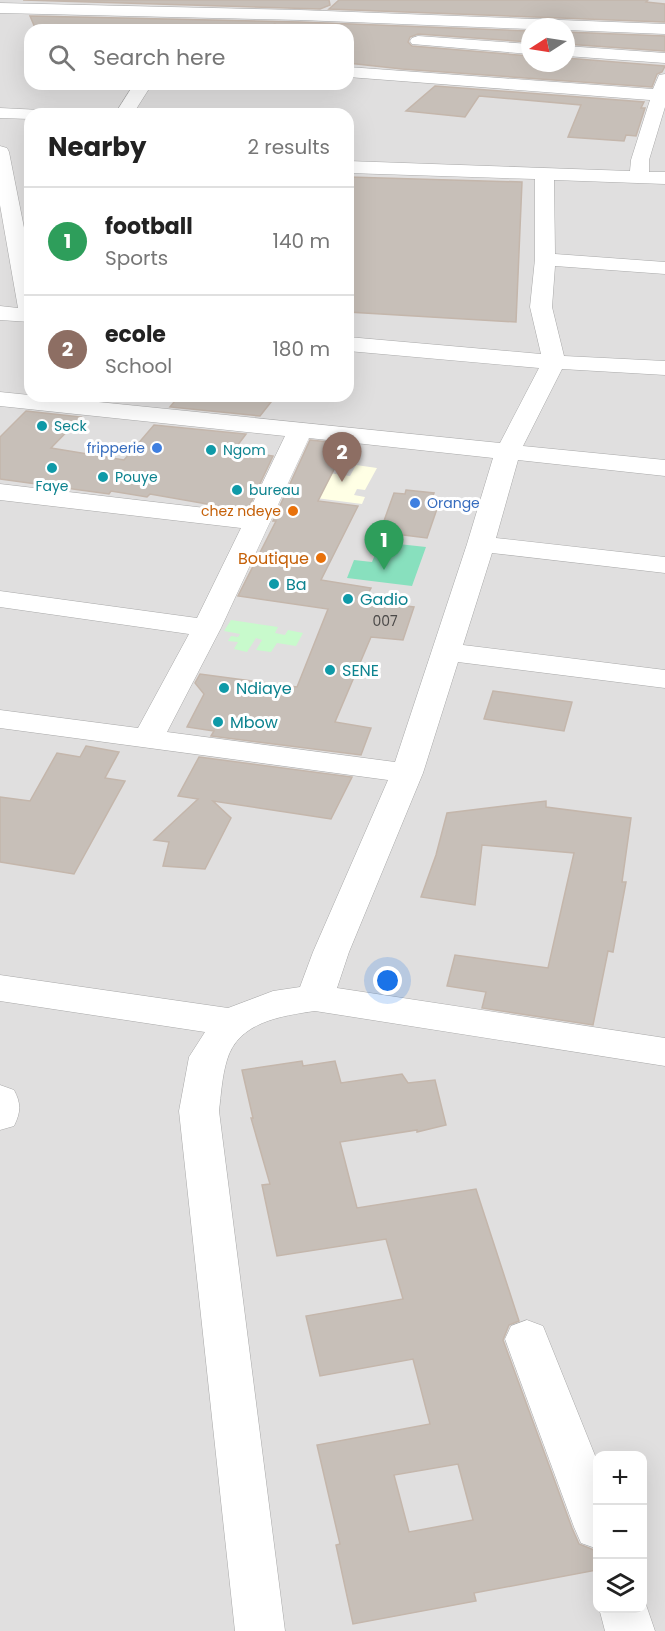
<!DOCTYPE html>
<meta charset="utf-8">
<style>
:root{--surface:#fff;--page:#f6f6f6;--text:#222;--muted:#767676;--line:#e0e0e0;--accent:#d40000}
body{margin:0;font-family:Poppins,sans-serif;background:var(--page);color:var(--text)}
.controls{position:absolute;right:18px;bottom:18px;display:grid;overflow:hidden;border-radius:12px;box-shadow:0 6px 24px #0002}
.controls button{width:54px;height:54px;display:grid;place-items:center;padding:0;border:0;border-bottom:2px solid var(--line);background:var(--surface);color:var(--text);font:30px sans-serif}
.compass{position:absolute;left:521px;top:18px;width:54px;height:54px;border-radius:50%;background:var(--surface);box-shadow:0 6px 24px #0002;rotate:258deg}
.you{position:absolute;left:388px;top:981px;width:21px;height:21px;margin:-15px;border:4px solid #fff;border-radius:50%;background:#1a73e8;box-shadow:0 0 0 9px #1a73e833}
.badge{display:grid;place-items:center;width:39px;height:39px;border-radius:50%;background:var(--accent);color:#fff;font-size:20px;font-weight:700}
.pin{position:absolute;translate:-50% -50px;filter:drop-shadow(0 2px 3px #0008)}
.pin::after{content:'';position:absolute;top:32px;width:21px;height:18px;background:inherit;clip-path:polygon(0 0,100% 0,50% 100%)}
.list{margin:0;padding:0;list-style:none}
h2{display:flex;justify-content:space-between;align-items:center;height:78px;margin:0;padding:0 24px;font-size:26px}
h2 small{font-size:20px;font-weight:400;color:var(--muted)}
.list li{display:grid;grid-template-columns:39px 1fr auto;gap:18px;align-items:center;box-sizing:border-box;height:108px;padding:0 24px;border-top:2px solid var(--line)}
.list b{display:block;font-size:22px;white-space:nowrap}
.list p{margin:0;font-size:20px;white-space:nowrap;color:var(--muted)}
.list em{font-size:20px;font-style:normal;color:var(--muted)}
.icon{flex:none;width:33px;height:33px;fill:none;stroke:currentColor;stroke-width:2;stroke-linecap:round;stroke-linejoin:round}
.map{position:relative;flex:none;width:665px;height:1631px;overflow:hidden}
.search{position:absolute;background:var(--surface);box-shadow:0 6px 24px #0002;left:24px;top:24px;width:330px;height:66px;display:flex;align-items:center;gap:15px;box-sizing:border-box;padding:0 21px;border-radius:18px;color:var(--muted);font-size:22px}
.panel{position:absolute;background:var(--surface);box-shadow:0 6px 24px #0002;left:24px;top:108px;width:330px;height:294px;border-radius:18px}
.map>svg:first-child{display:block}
.residential{fill:#e0dfdf;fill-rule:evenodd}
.education{fill:#ffffe5}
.park{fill:#c8facc}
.pitch{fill:#88e0be}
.building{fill:#c7bfb8;stroke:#c4b6ab;stroke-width:1.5;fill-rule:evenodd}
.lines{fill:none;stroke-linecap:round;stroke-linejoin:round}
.street-casing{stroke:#a9a9a9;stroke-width:1}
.street{fill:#fff;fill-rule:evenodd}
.culture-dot{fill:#0f9aa8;stroke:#fff;stroke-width:2}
.shop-dot{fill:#3f7fe0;stroke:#fff;stroke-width:2}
.food-dot{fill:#e8710a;stroke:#fff;stroke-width:2}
.labels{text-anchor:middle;stroke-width:6;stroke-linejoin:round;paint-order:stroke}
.far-culture-label{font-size:14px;fill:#0d838f;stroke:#fff;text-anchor:start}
.far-shop-label{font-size:14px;fill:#366cbe;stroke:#fff;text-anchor:end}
.far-food-label{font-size:14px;fill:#c56008;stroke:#fff;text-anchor:end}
.number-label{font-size:14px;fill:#4b4948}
.food-label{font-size:16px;fill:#c56008;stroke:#fff;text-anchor:end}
.culture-label{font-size:16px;fill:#0d838f;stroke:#fff;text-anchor:start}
</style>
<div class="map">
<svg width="665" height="1631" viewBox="0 0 665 1631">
<rect width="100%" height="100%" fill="#f2efe9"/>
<path class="residential" d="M 0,0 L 665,0 L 665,1631 L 0,1631 ZM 530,27 L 566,27 L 566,63 L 530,63 ZM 30,30 L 348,30 L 348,84 L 30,84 ZM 30,114 L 348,114 L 348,396 L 30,396 ZM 598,1456 L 642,1456 L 642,1608 L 598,1608 Z"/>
<polygon class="education" points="356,465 377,468 365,490 357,489 354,495 365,497 362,504 316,498 321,472 350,476"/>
<polygon class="park" points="231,620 278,627 275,633 285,635 288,630 303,633 296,646 277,643 271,652 256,650 262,640 256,638 247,652 234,649 238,642 228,641 231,636 238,637 240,634 224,631"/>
<polygon class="pitch" points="380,542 426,547 412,586 347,578 354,560 372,562"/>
<g class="building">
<polygon points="23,0 329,0 330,5 320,9"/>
<polygon points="339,0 648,0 646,2 665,4 665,22 329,9"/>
<polygon points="30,16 300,22 530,31 530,42 418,34 410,37 408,42 412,46 530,56 530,63 566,63 566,58 665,66 662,72 657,74 652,87 402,69 348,63 348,30 280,30 275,24 255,30 36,30"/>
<polygon points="566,32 665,36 665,51 566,44"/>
<polygon points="435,86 644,102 641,108 645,108 636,136 626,135 624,141 568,137 581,105 479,96 465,117 406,111"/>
<polygon points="348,177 522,182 516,322 348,312"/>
<polygon points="179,396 224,396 271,402 260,416 170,407"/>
<polygon points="26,411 81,417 51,448 124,460 154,425 246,434 234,450 273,456 247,511 150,494 147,497 111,491 109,494 0,479 0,437"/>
<polygon points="310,440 347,444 318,501 358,506 321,580 371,588 364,601 414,607 403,640 371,637 335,722 371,728 361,755 211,736 214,731 187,727 204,694 195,683 200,674 297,687 328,609 238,596 276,521 273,521"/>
<polygon points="406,490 434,493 432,499 440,500 427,538 380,532 394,493 405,494"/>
<polygon points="493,691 572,702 564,731 484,719"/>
<polygon points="86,746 119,752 105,778 125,781 74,874 0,862 0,797 30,801 57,753 80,757"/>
<polygon points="199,757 352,777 331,819 213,801 231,818 205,869 163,866 169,842 154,840 198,799 178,796"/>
<polygon points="546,801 546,807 631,818 622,882 626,882 613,952 608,951 593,1025 482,1008 486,992 447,986 455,955 548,968 574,853 482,845 475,905 421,897 436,855 447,813"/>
<path d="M 302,1061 L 303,1066 L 335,1061 L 341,1083 L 402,1074 L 408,1083 L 435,1080 L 446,1125 L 417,1132 L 417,1130 L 340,1142 L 357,1208 L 476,1189 L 519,1321 L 509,1325 L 503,1340 L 572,1528 L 579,1544 L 594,1550 L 597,1570 L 474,1593 L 476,1601 L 353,1624 L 336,1545 L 340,1544 L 317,1445 L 430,1424 L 413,1359 L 320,1376 L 306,1316 L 403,1299 L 386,1239 L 277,1256 L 262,1185 L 270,1184 L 251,1118 L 253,1118 L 242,1070 ZM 458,1464 L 473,1520 L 409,1532 L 394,1475 Z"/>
</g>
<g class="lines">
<g class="street-casing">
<g id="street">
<polygon points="0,3 300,10 665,24 665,34 566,30 566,27 530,29 300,20 0,13"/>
<polygon points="418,36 530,44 530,54 412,44 410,41 412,38"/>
<polygon points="566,46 665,53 665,63 566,56"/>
<path d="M 348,67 L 653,89 L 659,75 L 665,74 L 665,107 L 649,160 L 649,172 L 665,172 L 665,184 L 554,180 L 555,254 L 665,262 L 665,274 L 555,266 L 552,307 L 564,356 L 665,361 L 665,375 L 562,369 L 523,446 L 665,460 L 665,476 L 518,460 L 496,538 L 665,557 L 665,573 L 492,553 L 463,645 L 665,670 L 665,688 L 458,662 L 423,773 L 349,952 L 337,988 L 665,1038 L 665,1066 L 315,1011 C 281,1016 238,1022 227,1060 C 222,1076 221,1095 219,1111 L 285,1631 L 235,1631 L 179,1111 L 189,1057 L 205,1032 L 0,1001 L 0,975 L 228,1008 L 273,991 L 300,987 L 313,952 L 388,780 L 0,728 L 0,710 L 138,728 L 189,634 L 0,607 L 0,591 L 197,618 L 241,528 L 0,500 L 0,484 L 248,513 L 285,436 L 0,406 L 0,392 L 500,443 L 539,368 L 348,351 L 348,337 L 541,354 L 530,307 L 535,259 L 535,179 L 348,173 L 348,161 L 630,171 L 631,160 L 650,100 L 348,77 ZM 309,438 L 493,458 L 467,544 L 395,762 L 167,732 L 221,628 Z"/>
<polygon points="134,84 152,84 133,114 115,114"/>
<polygon points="0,108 41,110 44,114 30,114 30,119 0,118"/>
<polygon points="0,146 7,148 9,152 30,258 30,322 0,320 0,306 18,308 0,205"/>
<path d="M 0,1085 L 14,1090 C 21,1103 21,1112 14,1126 L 0,1130 Z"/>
<polygon points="527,1320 543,1326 598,1463 598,1549 581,1543 574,1527 505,1339 511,1326"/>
<polygon points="642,1593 655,1631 605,1631 599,1608 642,1608"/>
</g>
</g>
<use href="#street" class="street"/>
</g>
<g class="culture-dot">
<circle cx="42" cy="426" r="6"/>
<circle cx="211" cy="450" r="6"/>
<circle cx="52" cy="468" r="6"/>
<circle cx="103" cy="477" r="6"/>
<circle cx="237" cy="490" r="6"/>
<circle cx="274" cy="584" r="6"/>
<circle cx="348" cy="599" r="6"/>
<circle cx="330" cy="670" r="6"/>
<circle cx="224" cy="688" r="6"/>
<circle cx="218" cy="722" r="6"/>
</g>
<g class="shop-dot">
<circle cx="157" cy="448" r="6"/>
<circle cx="415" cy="503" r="6"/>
</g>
<g class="food-dot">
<circle cx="293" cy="511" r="6"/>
<circle cx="321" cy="558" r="6"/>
</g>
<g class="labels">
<g class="far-culture-label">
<text x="54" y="431">Seck</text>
<text x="223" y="455">Ngom</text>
<text x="115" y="482">Pouye</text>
<text x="52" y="491" text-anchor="middle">Faye</text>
<text x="249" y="495">bureau</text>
</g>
<g class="far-shop-label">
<text x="145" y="453">fripperie</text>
<text x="427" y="508" text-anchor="start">Orange</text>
</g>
<g class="far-food-label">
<text x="281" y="516">chez ndeye</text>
</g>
<g class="number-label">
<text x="385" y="626">007</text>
</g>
<g class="food-label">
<text x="309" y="564">Boutique</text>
</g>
<g class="culture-label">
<text x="286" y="590">Ba</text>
<text x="360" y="605">Gadio</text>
<text x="342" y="676">SENE</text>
<text x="236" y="694">Ndiaye</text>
<text x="230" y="728">Mbow</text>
</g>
</g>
</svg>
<div class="controls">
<button>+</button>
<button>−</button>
<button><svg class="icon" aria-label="layers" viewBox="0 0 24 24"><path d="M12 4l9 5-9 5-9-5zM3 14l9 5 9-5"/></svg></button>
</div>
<svg class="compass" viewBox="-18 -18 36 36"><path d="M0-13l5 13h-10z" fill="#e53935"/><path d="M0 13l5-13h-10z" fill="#767676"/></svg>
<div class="you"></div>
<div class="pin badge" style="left:384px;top:570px;background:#2e9e5b">1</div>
<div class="pin badge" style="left:342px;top:482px;background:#8d6e63">2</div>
<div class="search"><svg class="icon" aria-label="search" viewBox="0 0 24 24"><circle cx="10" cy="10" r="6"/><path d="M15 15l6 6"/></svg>Search here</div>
<section class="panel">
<h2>Nearby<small>2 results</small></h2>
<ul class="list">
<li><span class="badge" style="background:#2e9e5b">1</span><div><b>football</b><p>Sports</p></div><em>140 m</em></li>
<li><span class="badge" style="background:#8d6e63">2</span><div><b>ecole</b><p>School</p></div><em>180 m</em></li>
</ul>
</section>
</div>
